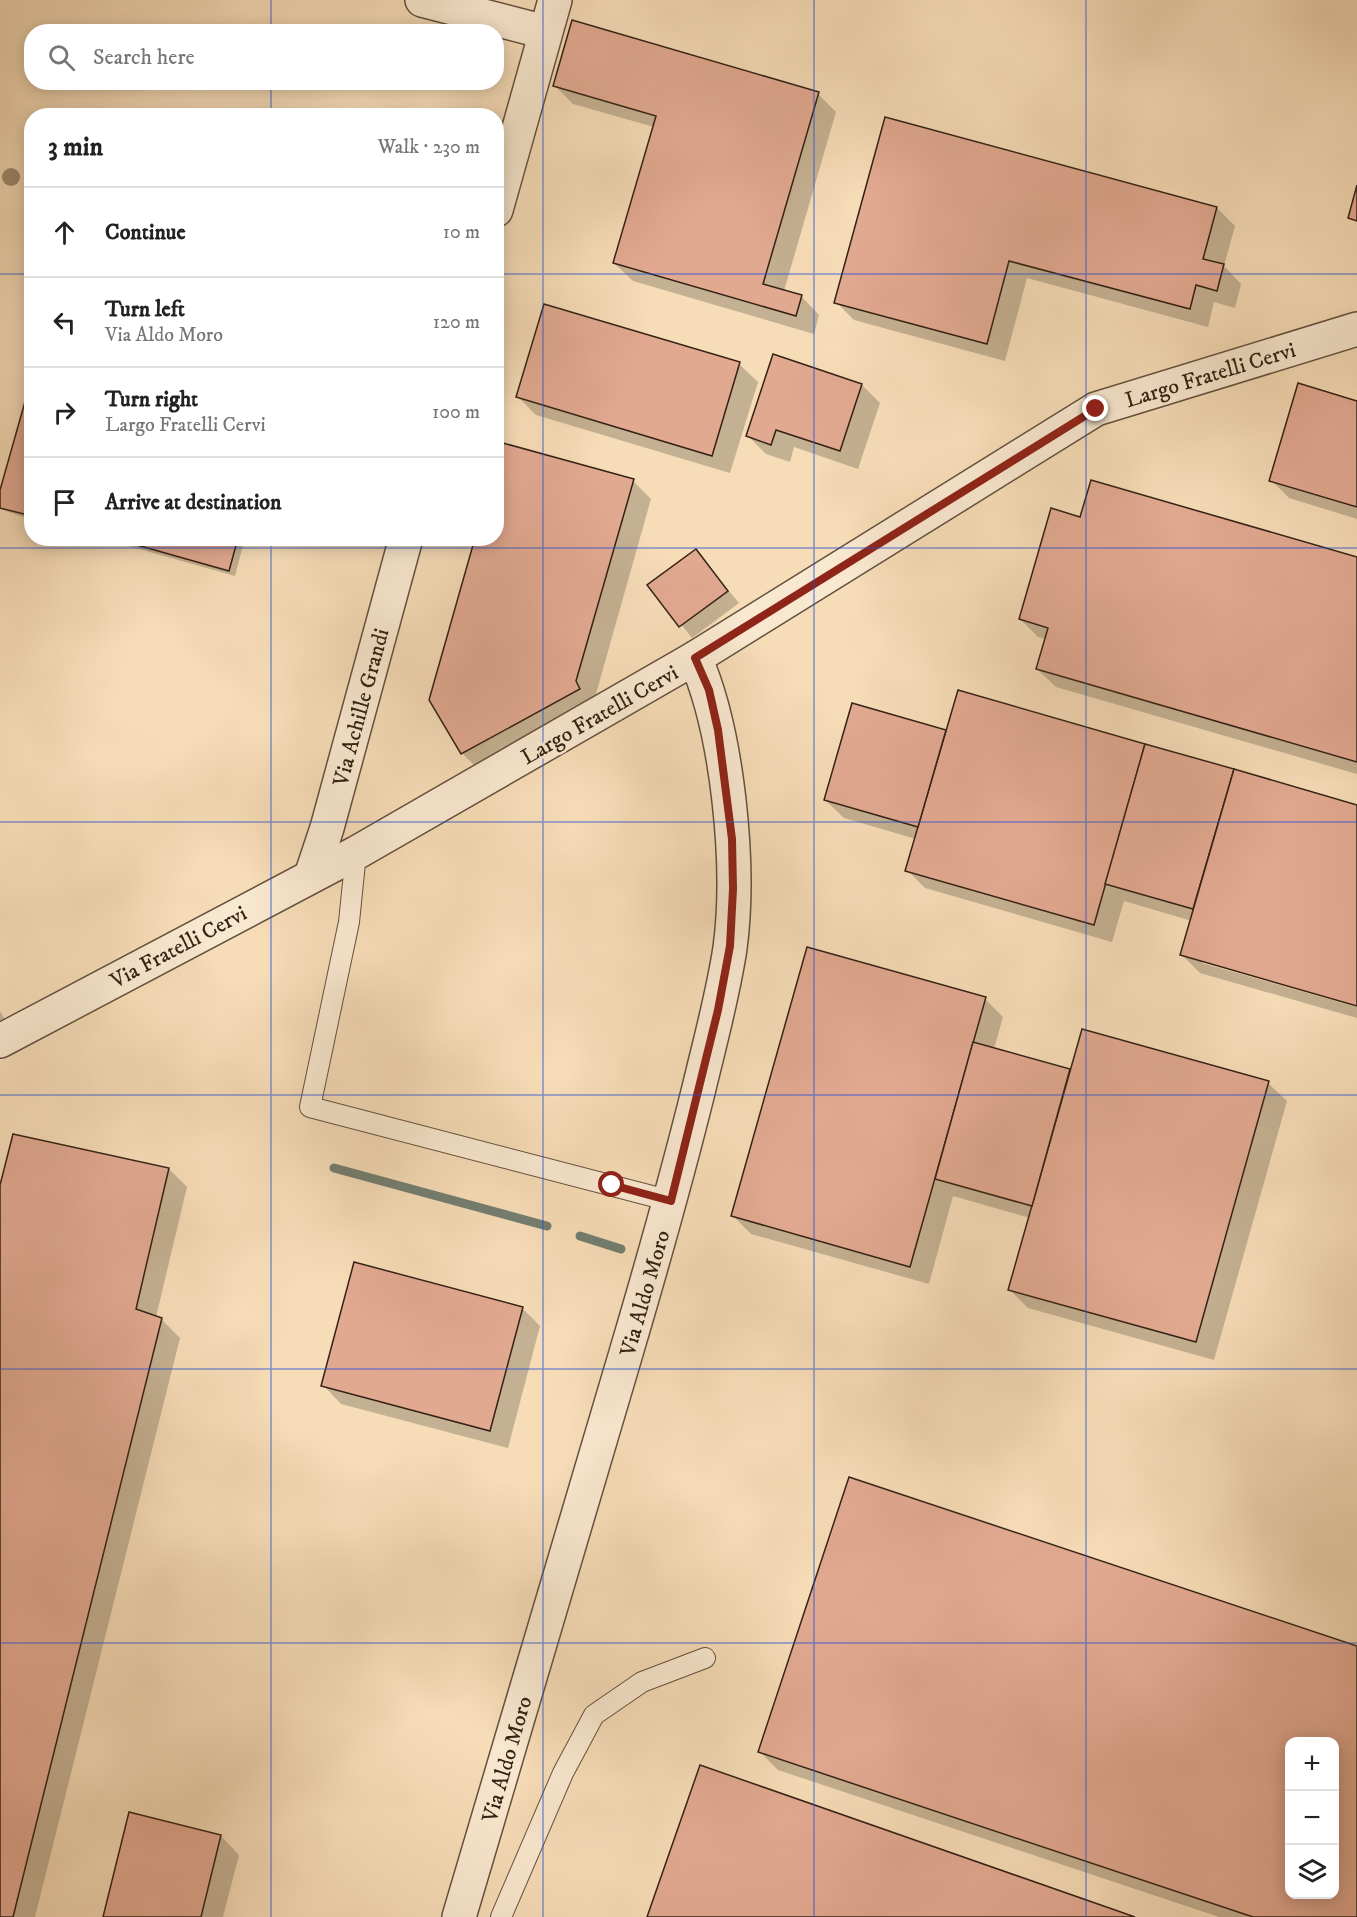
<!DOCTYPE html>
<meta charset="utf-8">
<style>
:root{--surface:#fff;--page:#f2f2f2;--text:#222;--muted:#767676;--line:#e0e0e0}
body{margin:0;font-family:"IM FELL DW Pica",serif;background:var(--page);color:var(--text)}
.controls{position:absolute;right:18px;bottom:18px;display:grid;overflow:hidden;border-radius:12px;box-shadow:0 3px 15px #0003}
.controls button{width:54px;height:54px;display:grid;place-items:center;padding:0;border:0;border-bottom:2px solid var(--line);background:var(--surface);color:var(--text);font:30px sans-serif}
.stop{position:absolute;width:18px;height:18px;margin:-14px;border:4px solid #8f2418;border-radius:50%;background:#fff}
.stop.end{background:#8f2418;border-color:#fff;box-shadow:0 2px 6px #0008}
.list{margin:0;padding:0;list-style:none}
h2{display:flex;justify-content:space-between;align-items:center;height:78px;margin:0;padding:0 24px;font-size:26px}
h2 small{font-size:20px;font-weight:400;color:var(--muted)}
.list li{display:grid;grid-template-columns:39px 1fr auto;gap:18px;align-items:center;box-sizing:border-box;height:90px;padding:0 24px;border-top:2px solid var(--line)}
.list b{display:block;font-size:22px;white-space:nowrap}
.list p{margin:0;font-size:20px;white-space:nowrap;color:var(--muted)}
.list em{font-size:20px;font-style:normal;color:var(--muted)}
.icon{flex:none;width:33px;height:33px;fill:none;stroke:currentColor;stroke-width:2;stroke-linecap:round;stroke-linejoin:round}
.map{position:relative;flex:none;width:1357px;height:1917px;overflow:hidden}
.search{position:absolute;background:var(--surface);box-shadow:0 3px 15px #0003;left:24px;top:24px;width:480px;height:66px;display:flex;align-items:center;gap:15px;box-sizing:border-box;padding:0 21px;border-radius:24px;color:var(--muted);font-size:22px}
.panel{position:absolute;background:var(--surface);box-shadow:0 3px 15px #0003;left:24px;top:108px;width:480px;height:438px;border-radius:24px}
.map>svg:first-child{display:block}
.shadow{fill:#0003;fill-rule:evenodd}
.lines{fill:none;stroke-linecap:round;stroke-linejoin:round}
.stream{stroke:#737e70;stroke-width:9}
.building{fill:#e2a991;stroke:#342114;stroke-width:1.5;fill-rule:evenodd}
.service-casing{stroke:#64503d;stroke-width:22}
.minor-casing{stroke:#64503d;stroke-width:36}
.service{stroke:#f9e8d0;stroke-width:20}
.minor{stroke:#f9e8d0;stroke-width:33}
.tree{fill:#9d8b6e}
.route{stroke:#8f2418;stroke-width:8}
.grid{fill:none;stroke:#1d4ed8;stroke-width:1.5;stroke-opacity:0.55}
.labels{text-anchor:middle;stroke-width:5;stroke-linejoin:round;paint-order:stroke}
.street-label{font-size:22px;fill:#342114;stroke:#f9e8d0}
</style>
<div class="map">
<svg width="1357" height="1917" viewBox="0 0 1357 1917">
<rect width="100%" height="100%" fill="#f6dcb7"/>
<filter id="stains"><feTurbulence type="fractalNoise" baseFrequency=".00333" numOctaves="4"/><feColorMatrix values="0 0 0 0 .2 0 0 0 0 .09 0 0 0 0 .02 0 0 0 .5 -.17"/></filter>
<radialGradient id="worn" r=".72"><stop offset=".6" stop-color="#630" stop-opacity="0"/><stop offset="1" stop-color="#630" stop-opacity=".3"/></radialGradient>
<g class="shadow">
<polygon points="555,86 818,94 836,112 784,291 801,296 819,315 814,334 633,281 614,263 654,127 573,104"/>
<polygon points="1217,208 1235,226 1224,266 1241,284 1235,308 1214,302 1208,327 1027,278 1005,361 854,320 836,302"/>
<polygon points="739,364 758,382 730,473 536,415 518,397"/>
<polygon points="32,383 32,520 0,509 0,496"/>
<polygon points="862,385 880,403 858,469 794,447 790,462 766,454 748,436"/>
<polygon points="1357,402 1357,519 1289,498 1271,480"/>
<polygon points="633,481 651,499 594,701 480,771 462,753 496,538"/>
<polygon points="1081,519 1357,558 1357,774 1056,687 1037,669 1046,639 1038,637 1020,619"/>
<polygon points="100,538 245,538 235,576"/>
<polygon points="696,551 739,603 692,638 650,585"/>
<polygon points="959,692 1357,806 1357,1004 1202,960 1202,963 1357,1007 1357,1018 1200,973 1182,955 1192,921 1124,901 1112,942 925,888 907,870 916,839 844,818 825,800 853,705 947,732"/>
<polygon points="985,999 1003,1017 994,1049 1071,1071 1268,1083 1287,1101 1214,1360 1028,1308 1010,1290 1030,1218 953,1196 929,1284 751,1234 733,1216"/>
<polygon points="0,1011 11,1030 0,1037"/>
<polygon points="14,1136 169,1169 187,1187 156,1317 161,1319 180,1338 35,1917 0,1917 0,1191"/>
<polygon points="522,1308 540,1326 508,1448 341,1404 323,1385"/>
<path d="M 1357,1648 L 1357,1917 L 1219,1917 L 778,1770 L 760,1752 ZM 1290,1742 L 1334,1742 L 1334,1894 L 1290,1894 Z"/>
<polygon points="221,1836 239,1855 223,1917 105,1917"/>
</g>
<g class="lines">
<g class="stream">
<polyline points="334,1168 547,1226"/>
<polyline points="580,1236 621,1249"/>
</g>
</g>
<g class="building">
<polygon points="572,20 819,92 763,284 802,295 796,316 613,263 656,116 553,86"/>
<polygon points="885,117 1217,207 1203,259 1224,264 1217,291 1196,285 1190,309 1009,261 987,344 834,303"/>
<polygon points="1357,185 1357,221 1348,218"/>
<polygon points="544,304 740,362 712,456 516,397"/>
<polygon points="773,354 862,384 840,451 776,430 771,445 746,436"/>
<polygon points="32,377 32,516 0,508 0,490"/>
<polygon points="1298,383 1357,401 1357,507 1269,481"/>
<polygon points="503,443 634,479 576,681 580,689 461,754 429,700 475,538 496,538 496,464"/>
<polygon points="1091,480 1357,557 1357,762 1036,669 1048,628 1019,619 1051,508 1080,517"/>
<polygon points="112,538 238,538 229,571"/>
<polygon points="696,549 728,591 679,627 647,585"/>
<polygon points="958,690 1145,744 1094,925 905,871"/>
<polygon points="852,703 946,730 918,827 824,800"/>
<polygon points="1145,744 1234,769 1193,909 1105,884"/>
<polygon points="1234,769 1357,805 1357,1006 1180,955"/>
<polygon points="807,947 986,997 910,1267 731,1216"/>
<polygon points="1082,1029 1269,1081 1196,1342 1008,1290"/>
<polygon points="973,1042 1070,1069 1032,1206 935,1179"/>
<polygon points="13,1134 169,1168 136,1309 162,1318 13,1917 0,1917 0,1185"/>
<polygon points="354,1262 523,1307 490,1431 321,1386"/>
<path d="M 849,1477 L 1357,1646 L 1357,1917 L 1253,1917 L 758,1752 ZM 1290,1742 L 1334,1742 L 1334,1894 L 1290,1894 Z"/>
<polygon points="700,1765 1135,1917 647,1917"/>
<polygon points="129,1812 221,1835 201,1917 103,1917"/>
</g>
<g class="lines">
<g class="service-casing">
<g id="service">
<polyline points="356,853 349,922 310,1107 671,1201"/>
<polyline points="501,1917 563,1773 594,1715 642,1682 705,1658"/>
</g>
</g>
<g class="minor-casing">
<g id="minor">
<polyline points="422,0 545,32"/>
<polyline points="496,210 555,0"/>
<polyline points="311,876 327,828 406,538"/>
<polyline points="0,1041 356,853 695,658 1096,409 1357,329"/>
<path d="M 459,1917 C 515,1729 571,1541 626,1353 C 652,1265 677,1177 699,1088 C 710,1042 723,995 730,948 C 741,866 728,733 695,658"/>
</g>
</g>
<use href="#service" class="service"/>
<use href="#minor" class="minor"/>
</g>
<circle class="tree" cx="11" cy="177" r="9"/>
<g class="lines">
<polyline class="route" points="612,1185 671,1201 718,1010 730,946 733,889 732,839 718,730 709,690 695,658 1096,409"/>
</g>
<path class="grid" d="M 271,0 L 271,32M 543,0 L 543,1917M 814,0 L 814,1917M 1086,0 L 1086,1917M 271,82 L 271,116M 0,274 L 32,274M 496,274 L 1357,274M 271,538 L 271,1917M 0,548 L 1357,548M 0,822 L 1357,822M 0,1095 L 1357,1095M 0,1369 L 1357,1369M 0,1643 L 1357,1643"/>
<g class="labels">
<g class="street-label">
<text transform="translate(1210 374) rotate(-17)" y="8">Largo Fratelli Cervi</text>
<text transform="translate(360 707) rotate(-75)" y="8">Via Achille Grandi</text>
<text transform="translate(599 714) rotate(-30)" y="8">Largo Fratelli Cervi</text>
<text transform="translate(178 946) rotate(-28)" y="8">Via Fratelli Cervi</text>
<text transform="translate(644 1293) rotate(-74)" y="8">Via Aldo Moro</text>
<text transform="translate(506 1759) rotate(-74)" y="8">Via Aldo Moro</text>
</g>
</g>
<rect width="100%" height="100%" filter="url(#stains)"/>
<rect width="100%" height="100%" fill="url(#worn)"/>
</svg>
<div class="controls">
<button>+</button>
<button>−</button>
<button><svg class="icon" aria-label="layers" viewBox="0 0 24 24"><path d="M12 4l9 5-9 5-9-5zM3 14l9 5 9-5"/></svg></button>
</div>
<div class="stop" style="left:612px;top:1185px"></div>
<div class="stop end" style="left:1096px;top:409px"></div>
<div class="search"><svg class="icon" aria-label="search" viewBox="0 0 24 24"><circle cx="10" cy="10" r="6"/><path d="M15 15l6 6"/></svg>Search here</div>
<section class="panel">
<h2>3 min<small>Walk · 230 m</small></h2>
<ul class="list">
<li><svg class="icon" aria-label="ahead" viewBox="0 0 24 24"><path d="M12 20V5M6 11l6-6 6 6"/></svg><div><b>Continue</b></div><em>10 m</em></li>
<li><svg class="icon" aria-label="left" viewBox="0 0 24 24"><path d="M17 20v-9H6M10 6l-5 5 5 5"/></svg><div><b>Turn left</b><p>Via Aldo Moro</p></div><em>120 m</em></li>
<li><svg class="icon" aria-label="right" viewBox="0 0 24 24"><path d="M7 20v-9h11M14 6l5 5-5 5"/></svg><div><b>Turn right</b><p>Largo Fratelli Cervi</p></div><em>100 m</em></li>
<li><svg class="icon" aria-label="arrive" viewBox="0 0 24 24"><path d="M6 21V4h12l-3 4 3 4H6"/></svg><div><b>Arrive at destination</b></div></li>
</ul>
</section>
</div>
